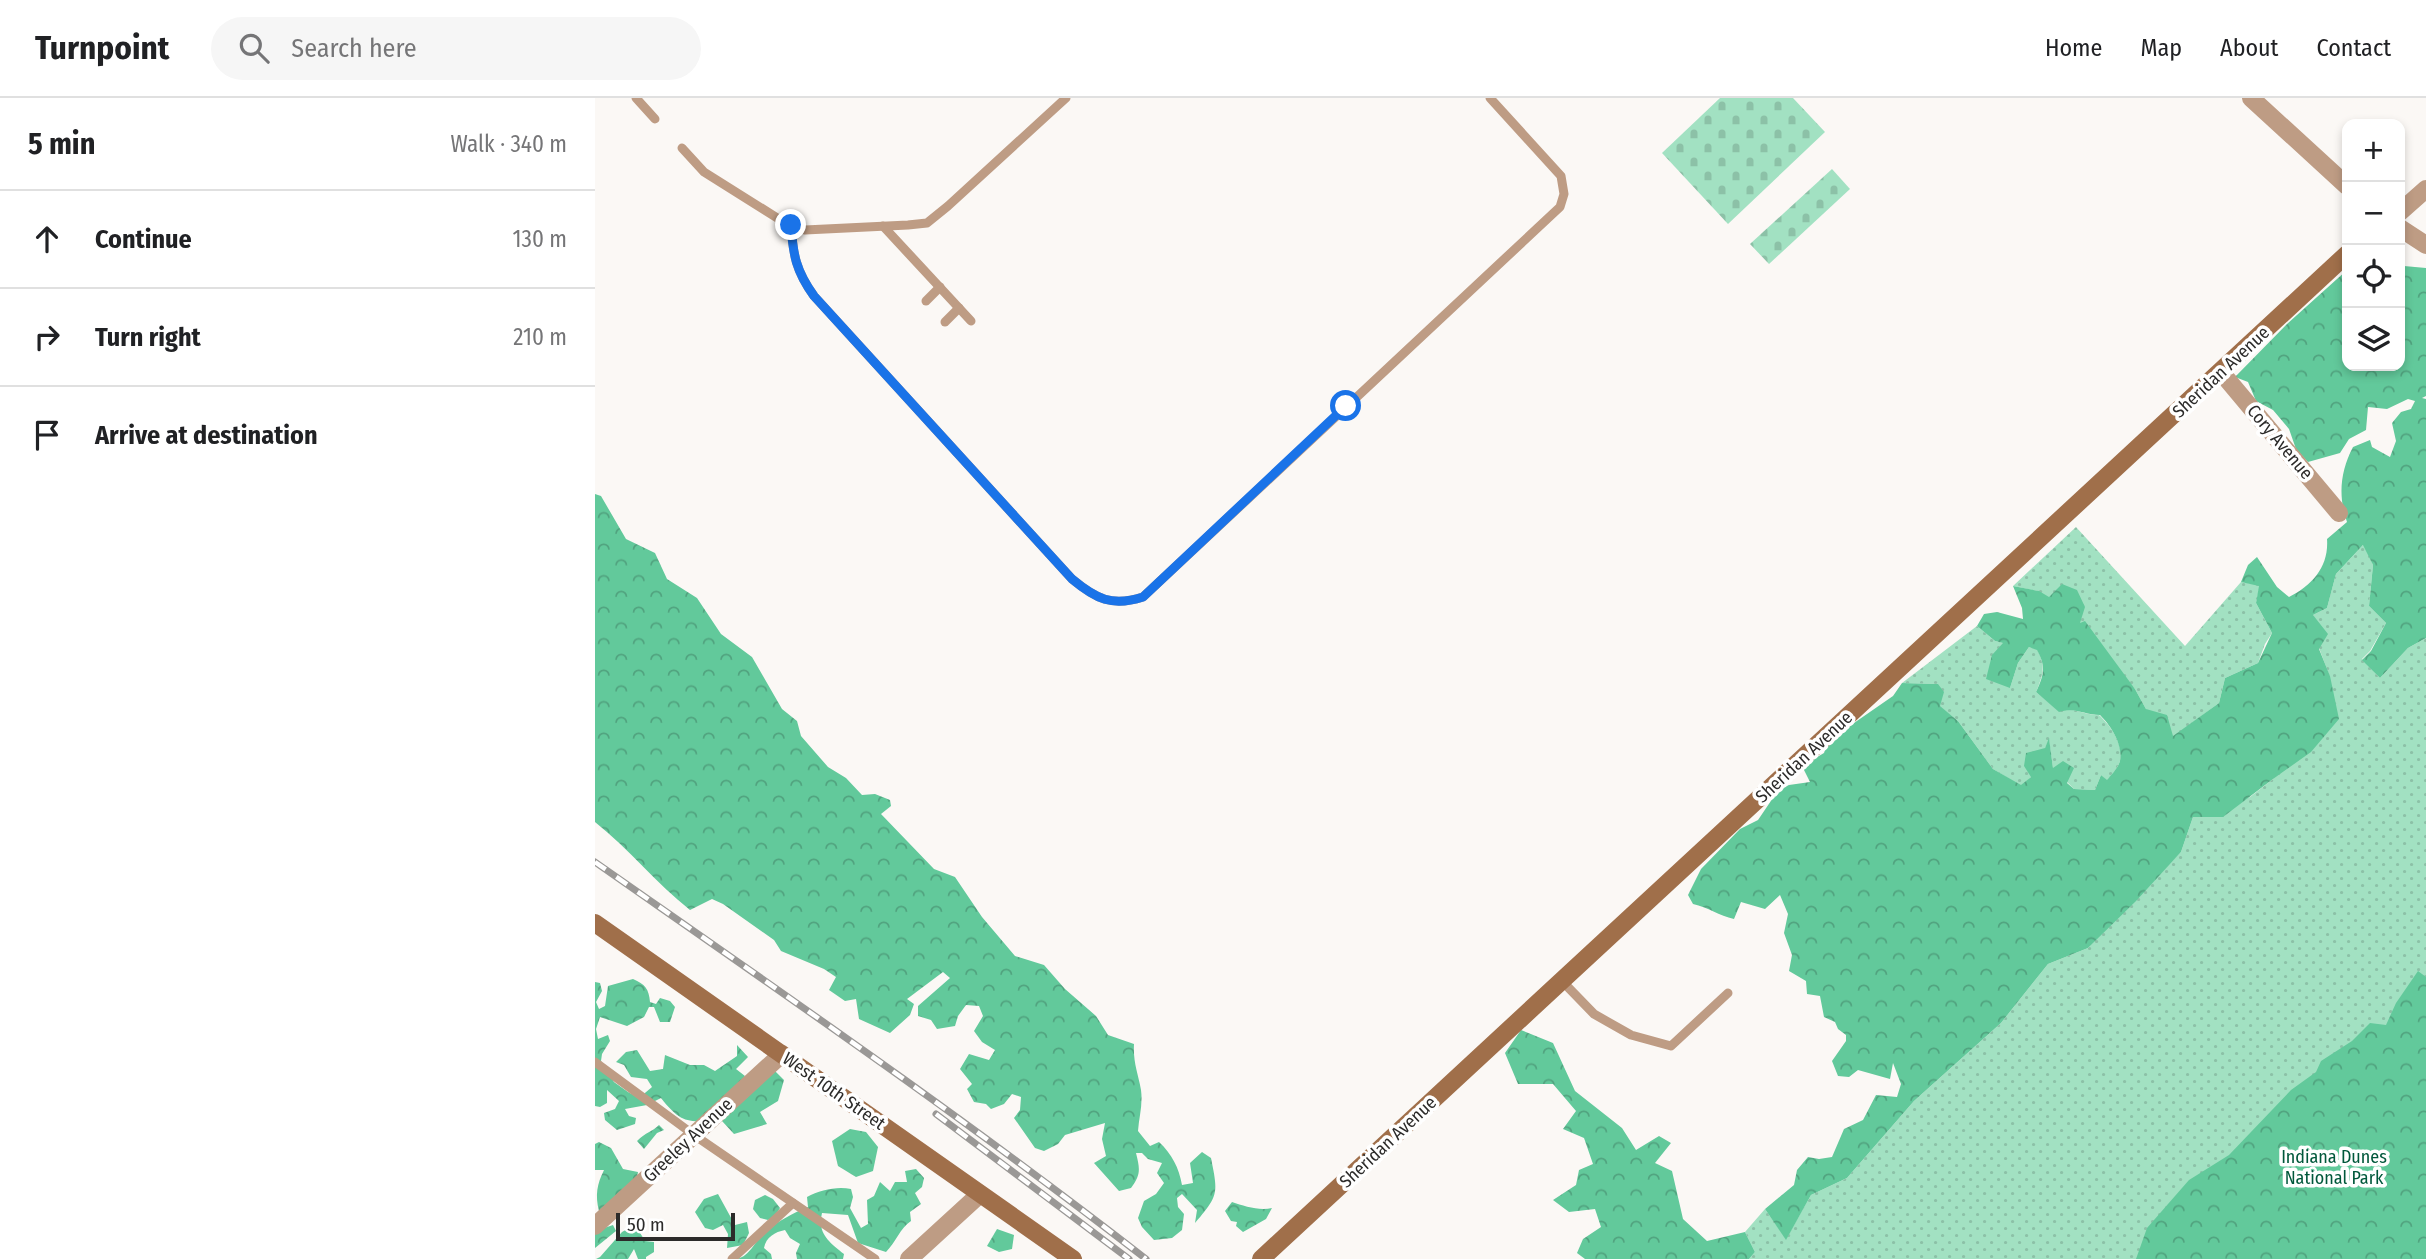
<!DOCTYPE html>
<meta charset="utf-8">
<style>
:root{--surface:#fff;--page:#f6f6f6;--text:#202124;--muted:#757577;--line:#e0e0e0}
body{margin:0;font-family:"Fira Sans Condensed",sans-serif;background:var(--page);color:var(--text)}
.controls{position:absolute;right:21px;top:21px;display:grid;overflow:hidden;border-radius:14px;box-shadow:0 4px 10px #0003}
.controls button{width:63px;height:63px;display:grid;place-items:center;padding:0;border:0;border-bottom:2px solid var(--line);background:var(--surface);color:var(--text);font:35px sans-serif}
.scale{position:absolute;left:21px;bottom:18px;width:119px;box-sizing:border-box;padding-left:7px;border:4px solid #2c2b2a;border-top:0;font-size:19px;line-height:24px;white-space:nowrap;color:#2c2b2a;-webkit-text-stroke:5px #fff;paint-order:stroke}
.stop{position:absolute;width:21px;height:21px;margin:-16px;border:5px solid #1a73e8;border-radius:50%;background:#fff}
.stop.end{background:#1a73e8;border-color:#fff;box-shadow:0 2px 7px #0008}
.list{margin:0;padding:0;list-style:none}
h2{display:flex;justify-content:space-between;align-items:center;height:91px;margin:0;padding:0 28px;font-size:30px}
h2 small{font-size:23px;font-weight:400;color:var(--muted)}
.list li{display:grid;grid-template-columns:46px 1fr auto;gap:21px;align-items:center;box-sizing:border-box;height:98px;padding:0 28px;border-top:2px solid var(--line)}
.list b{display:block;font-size:26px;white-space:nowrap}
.list em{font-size:23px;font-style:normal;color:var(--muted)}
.icon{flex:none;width:38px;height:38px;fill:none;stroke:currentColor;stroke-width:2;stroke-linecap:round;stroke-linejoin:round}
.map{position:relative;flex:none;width:1831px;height:1161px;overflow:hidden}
header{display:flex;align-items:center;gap:42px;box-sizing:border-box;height:98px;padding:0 35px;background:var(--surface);border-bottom:2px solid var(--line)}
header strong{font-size:33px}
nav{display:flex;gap:38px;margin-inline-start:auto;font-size:24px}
.search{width:490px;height:63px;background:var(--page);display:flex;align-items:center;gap:18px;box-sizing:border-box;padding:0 24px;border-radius:38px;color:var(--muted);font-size:26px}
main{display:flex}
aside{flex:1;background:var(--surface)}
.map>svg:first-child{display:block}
.green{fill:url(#green-dots)}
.forest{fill:url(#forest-crowns)}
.cemetery{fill:url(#cemetery-stones)}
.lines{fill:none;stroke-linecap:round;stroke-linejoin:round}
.lane{stroke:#be9c84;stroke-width:9}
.street{stroke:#be9c84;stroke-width:18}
.secondary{stroke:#a06f4a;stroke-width:18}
.rail-casing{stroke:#9a9896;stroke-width:7}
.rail{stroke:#fff;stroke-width:4.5;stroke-dasharray:13;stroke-linecap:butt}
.route{stroke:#1a73e8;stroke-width:9}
.labels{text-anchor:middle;stroke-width:7;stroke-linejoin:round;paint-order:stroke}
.street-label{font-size:18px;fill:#2c2b2a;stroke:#fff}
.park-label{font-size:18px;fill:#00583b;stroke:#fff}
</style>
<header>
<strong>Turnpoint</strong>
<div class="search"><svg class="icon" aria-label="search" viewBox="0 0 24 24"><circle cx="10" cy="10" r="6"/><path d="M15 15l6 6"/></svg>Search here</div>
<nav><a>Home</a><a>Map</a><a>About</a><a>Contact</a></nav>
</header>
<main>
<aside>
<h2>5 min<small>Walk · 340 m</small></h2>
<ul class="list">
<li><svg class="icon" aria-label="ahead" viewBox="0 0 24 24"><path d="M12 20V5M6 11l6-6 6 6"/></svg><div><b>Continue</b></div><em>130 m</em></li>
<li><svg class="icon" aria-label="right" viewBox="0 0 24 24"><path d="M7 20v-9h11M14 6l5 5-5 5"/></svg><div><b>Turn right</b></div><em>210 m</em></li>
<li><svg class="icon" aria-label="arrive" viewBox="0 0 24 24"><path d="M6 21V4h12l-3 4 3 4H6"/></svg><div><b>Arrive at destination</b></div></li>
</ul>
</aside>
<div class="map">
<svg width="1831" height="1161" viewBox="0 0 1831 1161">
<defs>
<pattern id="green-dots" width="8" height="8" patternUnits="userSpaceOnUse" patternTransform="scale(1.75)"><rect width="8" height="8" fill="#a2e1c2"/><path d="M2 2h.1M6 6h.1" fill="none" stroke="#8cc1a7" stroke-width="1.8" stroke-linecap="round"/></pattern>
<pattern id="forest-crowns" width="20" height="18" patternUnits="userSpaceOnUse" patternTransform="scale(1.75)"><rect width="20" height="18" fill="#62c99b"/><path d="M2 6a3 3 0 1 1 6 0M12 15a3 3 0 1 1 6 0" fill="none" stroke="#51a37f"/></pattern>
<pattern id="cemetery-stones" width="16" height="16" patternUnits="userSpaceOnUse" patternTransform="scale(1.75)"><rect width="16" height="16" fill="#a2e1c2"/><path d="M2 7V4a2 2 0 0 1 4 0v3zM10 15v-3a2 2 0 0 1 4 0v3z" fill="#8cc1a7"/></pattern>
</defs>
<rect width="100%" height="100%" fill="#fbf8f5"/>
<g class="green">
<polygon points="1481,429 1590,548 1646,484 1665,487 1661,505 1677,535 1670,546 1663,565 1630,580 1624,605 1578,639 1551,611 1540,591 1485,526 1443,493 1418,488"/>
<polygon points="1769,446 1778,467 1774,508 1791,525 1775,553 1767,561 1785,580 1813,550 1831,540 1831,1161 1154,1161 1160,1154 1150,1134 1170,1111 1191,1141 1216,1097 1252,1080 1319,1003 1406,925 1453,866 1493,850 1586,754 1598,719 1655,699 1678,681 1735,579 1724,550 1718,517 1732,510 1741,476"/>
<path d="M 1382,528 L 1400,543 L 1409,545 L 1415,590 L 1423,565 L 1434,549 L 1442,551 C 1451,568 1448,577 1441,594 L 1464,613 C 1480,609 1489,617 1504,617 C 1516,628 1529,647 1525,663 C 1523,670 1516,677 1512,683 L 1506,677 L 1500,692 L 1479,691 L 1458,670 L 1454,642 L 1436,679 L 1426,688 L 1398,671 L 1363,623 L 1344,608 L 1343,586 L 1307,585 Z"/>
</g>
<g class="forest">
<path d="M 1805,165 L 1809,168 L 1831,170 L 1831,298 L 1827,300 L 1831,301 L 1831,540 L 1813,550 L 1785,580 L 1767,562 L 1776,553 L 1791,525 L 1774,508 L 1778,467 L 1768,447 L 1741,476 L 1732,510 L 1718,517 L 1733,536 L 1724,551 L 1735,578 L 1744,621 L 1716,654 L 1678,681 L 1628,719 L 1598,719 L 1586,754 L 1541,803 L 1493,850 L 1453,866 L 1406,925 L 1319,1003 L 1252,1080 L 1216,1097 L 1191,1142 L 1170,1111 L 1199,1087 L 1202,1072 L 1213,1059 L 1224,1061 L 1237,1059 L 1249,1031 L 1268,1022 L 1281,997 L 1302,999 L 1306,986 L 1298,965 L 1295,981 L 1263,972 L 1254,979 L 1243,978 L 1237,963 L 1251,943 L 1251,937 L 1243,931 L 1240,924 L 1229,919 L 1225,898 L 1212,896 L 1211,883 L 1194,873 L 1197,857 L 1189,835 L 1193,816 L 1185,797 L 1170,811 L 1146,804 L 1139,821 C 1124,818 1113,809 1098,806 L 1093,797 L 1106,771 L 1145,731 L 1163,722 L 1184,691 L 1194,687 L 1215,684 L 1207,668 L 1229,655 L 1233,643 L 1298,598 L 1307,585 L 1343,586 L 1349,594 L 1345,608 L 1363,623 L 1398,671 L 1426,687 L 1436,679 L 1429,668 L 1431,655 L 1450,650 L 1454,640 L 1458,670 L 1468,663 L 1479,670 L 1472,685 L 1479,691 L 1500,692 L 1506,677 L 1512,682 C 1516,677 1523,670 1525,663 C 1528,646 1516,628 1505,617 C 1489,617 1480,609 1464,614 L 1441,594 C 1449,577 1451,568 1442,552 L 1434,549 L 1423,565 L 1415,590 L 1391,581 L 1397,557 L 1408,545 L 1400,543 L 1382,528 L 1389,516 L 1402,514 L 1428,521 L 1427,510 L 1418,488 L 1444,493 L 1454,499 L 1467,486 L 1482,492 L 1490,509 L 1485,525 L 1490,523 L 1540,591 L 1551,611 L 1572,617 L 1578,638 L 1624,605 L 1630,580 L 1663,565 L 1677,535 L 1661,505 L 1664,488 L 1646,484 L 1653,467 L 1662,459 L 1682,489 L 1694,499 C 1718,487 1734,468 1732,441 L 1752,424 C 1743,398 1745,374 1758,349 L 1775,342 L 1777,349 L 1795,359 L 1801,343 L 1797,325 L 1806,314 L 1816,311 L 1820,303 L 1813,301 L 1792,311 L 1773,309 L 1771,332 L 1754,341 L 1745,355 L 1713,364 L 1701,351 L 1694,331 L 1678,312 L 1661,303 L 1653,284 L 1640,279 L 1692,226 L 1752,172 L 1752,268 L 1805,268 Z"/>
<path d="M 0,396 L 6,398 L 31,441 L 60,455 L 72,481 L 102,500 L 126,536 L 157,559 L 187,611 L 202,623 L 206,638 L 233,669 L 251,680 L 267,697 L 280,696 L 295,702 L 296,708 L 286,716 L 339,771 L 360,779 L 387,819 L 420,858 L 449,867 L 470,891 L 501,918 L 513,937 L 539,946 C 538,965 543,975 546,992 C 548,1007 544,1019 543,1033 L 555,1048 L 564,1044 C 577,1056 584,1070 587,1087 L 598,1085 L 595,1065 L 607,1054 L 616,1060 C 623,1095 624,1097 600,1125 L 602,1112 L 587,1096 L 582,1100 L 583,1109 L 589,1116 L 587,1132 L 577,1140 L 559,1142 L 547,1129 L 543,1120 L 549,1103 L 561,1096 L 569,1085 L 562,1075 L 567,1065 L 553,1061 L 547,1055 L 541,1055 C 545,1071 546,1077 536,1090 L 524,1093 L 499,1065 L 511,1058 L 507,1041 L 510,1025 L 470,1037 L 463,1046 L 449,1053 L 440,1050 L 419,1020 L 425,1012 L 426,999 L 417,996 L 409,1006 L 396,1011 L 391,1006 L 379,1004 L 372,991 L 377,986 L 365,971 L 374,956 L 394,962 L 400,952 L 387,944 L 379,933 L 388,918 L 384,908 L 371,907 L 363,918 L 360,928 L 342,931 L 336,922 L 323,918 L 323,908 L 355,880 L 348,874 L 312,901 L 319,906 L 315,917 L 295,935 L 264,921 L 261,901 L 250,903 L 234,892 L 241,879 L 229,871 L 186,853 L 179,842 L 128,806 L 117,801 L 95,812 C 61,785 34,751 0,724 Z"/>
<polygon points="1823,873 1831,879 1831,1161 1541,1161 1552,1130 1594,1082 1634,1057 1696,992 1721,974 1726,963 1757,943 1775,925 1791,927 1801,905"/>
<path d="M 38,881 C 50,886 54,891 55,904 L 61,906 L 65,900 L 75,903 L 80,909 L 75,924 L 65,924 L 59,909 L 54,909 L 49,919 L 32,928 L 5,919 L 1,931 L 3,941 L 13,937 L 15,943 L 7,956 L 6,963 L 19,984 L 33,994 L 44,1000 L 57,989 L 52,981 L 36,979 L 29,967 L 21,964 L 31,954 L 42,952 L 55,973 L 68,971 L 70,957 L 95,967 L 109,967 L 120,973 L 142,958 L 142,947 L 153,959 L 141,971 L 150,978 L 143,990 L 180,973 L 189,982 L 183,1003 L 165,1014 L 172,1026 L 139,1036 L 127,1023 C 94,1023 88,1028 66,1000 L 52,1007 L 30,1011 L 34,1018 L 41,1020 L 40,1026 L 22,1032 L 10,1022 L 9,1015 L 20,1011 L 24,1003 L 12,992 L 12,1005 L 5,1009 L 0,1008 L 0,884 L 5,885 L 7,893 L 1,904 L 4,911 L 10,908 L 13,888 Z"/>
<polygon points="926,932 958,945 980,993 1027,1030 1041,1052 1064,1038 1076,1045 1060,1065 1077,1073 1088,1121 1112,1143 1150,1134 1160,1154 1154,1161 990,1161 982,1155 988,1141 1006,1129 1000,1111 974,1114 958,1102 981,1087 984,1072 998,1066 989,1040 968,1031 981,1013 958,986 923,986 910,955"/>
<path d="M 64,1027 L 69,1032 L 62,1035 L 49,1051 L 42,1043 C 51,1034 57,1034 64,1027 Z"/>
<polygon points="255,1031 271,1034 283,1049 278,1073 261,1079 243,1068 237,1043"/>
<path d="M 4,1044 L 16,1050 L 28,1071 L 43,1074 L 41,1084 L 4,1113 C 0,1097 2,1086 9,1072 L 0,1072 L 0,1046 Z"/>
<path d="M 321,1071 L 329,1080 L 327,1089 L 320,1095 L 326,1106 L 315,1114 L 316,1123 C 305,1130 301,1144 291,1154 L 263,1145 L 253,1117 L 227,1115 C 222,1135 234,1144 249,1156 L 248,1161 L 202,1161 L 201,1155 L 205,1146 L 195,1140 L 190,1132 C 180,1134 171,1139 169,1150 L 176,1156 L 177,1161 L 142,1161 C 155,1158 160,1143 169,1135 C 181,1124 198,1115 213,1109 L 212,1099 C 225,1092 242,1088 256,1091 L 258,1099 L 255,1110 L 266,1130 L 273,1126 L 272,1102 L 279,1098 L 285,1084 L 295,1093 L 300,1084 L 312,1084 L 310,1073 Z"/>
<polygon points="123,1096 140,1127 152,1124 154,1135 148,1147 132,1150 133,1136 128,1127 118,1132 110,1130 100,1114 109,1101"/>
<polygon points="170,1097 178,1101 185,1110 180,1118 173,1122 165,1120 158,1111 160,1102"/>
<path d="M 637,1104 C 649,1108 664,1113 677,1110 L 671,1121 L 648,1134 L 641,1128 L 642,1124 L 636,1123 L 630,1113 Z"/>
<polygon points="18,1127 21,1133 0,1150 0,1133"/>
<polygon points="34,1130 44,1133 50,1143 59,1144 59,1154 51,1159 51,1161 43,1161 39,1151 33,1161 1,1161 5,1159 27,1134"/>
<polygon points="402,1131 419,1137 417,1151 404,1154 392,1148"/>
</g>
<g class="cemetery">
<polygon points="1125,0 1198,0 1230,34 1133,126 1067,55"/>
<polygon points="1237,71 1255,91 1174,166 1155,146"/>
</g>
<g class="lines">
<g class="lane">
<polyline points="41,0 60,21"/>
<polyline points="87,50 109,74 187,123 210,132 313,127 332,125 353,108 471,0"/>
<path d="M 196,127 C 198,157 201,173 219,198 L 477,481 C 501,501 517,509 548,499 L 965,109 L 969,96 L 966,78 L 895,0"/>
<polyline points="288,128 376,223"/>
<polyline points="331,203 345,189"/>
<polyline points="350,224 364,210"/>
<polyline points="967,883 999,916 1036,937 1076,948 1133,895"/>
<polyline points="0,964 99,1037 280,1161"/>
<polyline points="137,1161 198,1105"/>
</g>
<g class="street">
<polyline points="1656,0 1752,88"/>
<polyline points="1805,114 1831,91"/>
<polyline points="1805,130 1831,147"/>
<polyline points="1626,274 1744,415"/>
<polyline points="0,1128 187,956"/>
<polyline points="314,1161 385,1096"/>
</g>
<g class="secondary">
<polyline points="0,825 478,1161"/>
<polyline points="666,1161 1752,156"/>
</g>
<g class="rail-casing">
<g id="rail">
<path d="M 0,764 C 186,894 372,1022 551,1161"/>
<polyline points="341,1016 534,1161"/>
</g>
</g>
<use href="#rail" class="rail"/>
</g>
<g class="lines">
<path class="route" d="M 196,127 C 198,157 201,173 219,198 L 477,481 C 501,501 517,509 548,499 L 751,308"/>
</g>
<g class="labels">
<g class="street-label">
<text transform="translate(1626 274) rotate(-43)" y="6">Sheridan Avenue</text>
<text transform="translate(1685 344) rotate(50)" y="6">Cory Avenue</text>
<text transform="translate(1209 659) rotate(-43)" y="6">Sheridan Avenue</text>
<text transform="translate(239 993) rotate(35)" y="6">West 10th Street</text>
<text transform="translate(93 1042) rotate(-43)" y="6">Greeley Avenue</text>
<text transform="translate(793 1044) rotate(-43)" y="6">Sheridan Avenue</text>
</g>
<g class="park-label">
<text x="1739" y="1065">Indiana Dunes<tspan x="1739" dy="21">National Park</tspan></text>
</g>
</g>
</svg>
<div class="controls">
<button>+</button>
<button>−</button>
<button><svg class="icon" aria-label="locate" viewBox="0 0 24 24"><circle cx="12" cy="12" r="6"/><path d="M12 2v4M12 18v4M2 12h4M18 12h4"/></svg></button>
<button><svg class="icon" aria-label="layers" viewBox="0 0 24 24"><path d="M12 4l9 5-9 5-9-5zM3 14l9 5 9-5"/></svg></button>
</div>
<div class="scale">50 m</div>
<div class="stop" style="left:751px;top:308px"></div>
<div class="stop end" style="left:196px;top:127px"></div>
</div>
</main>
